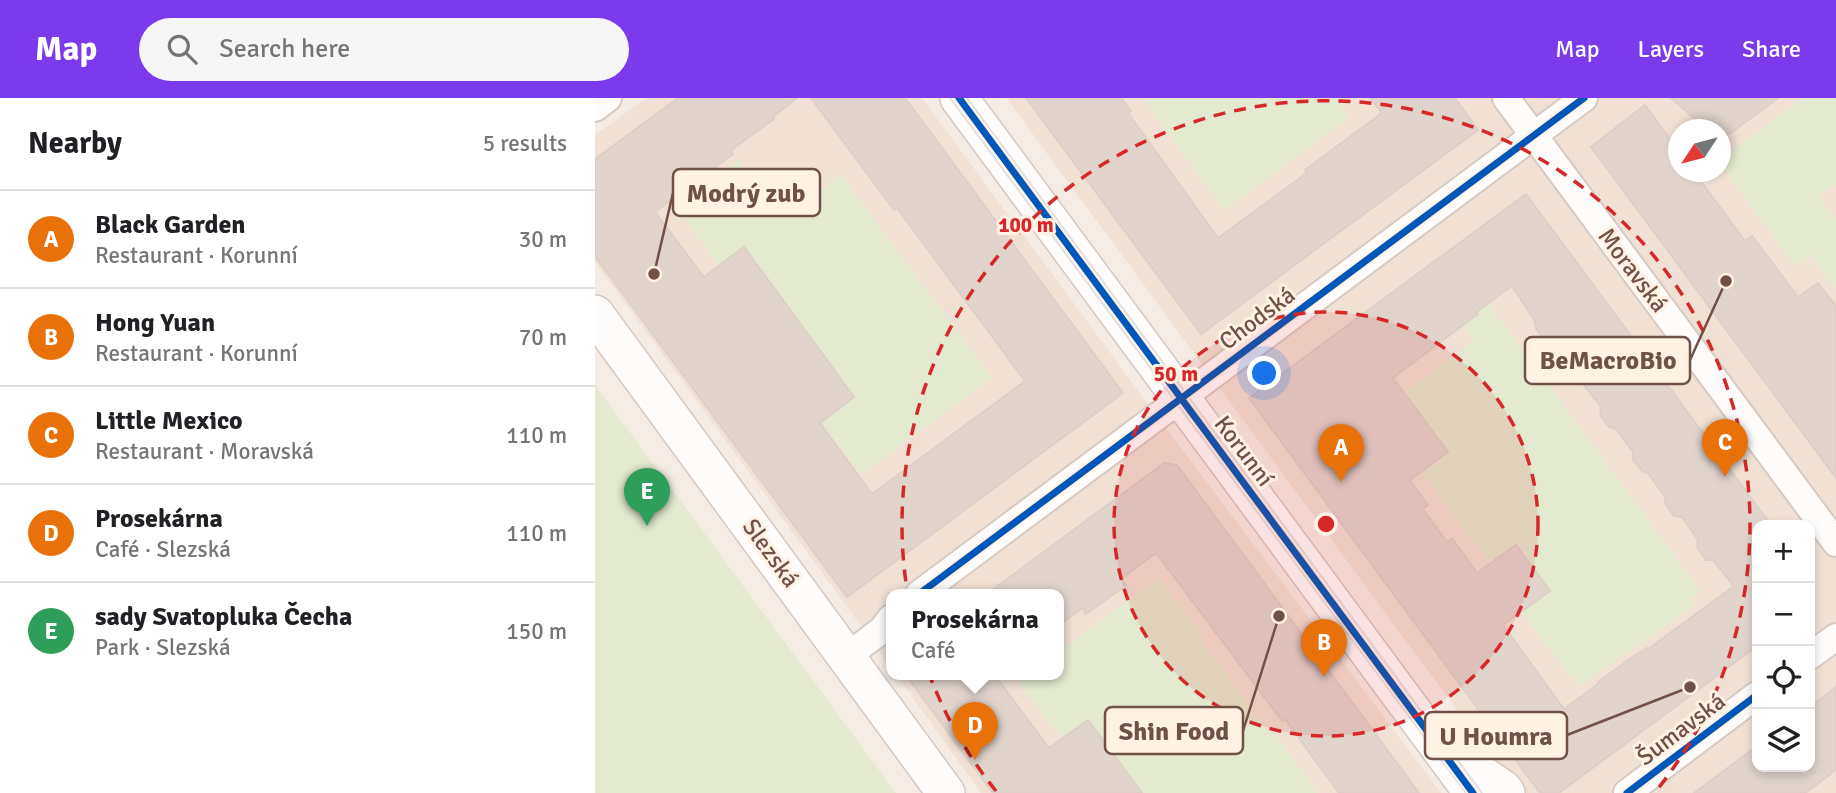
<!DOCTYPE html>
<meta charset="utf-8">
<style>
:root{--surface:#fff;--page:#f6f6f6;--text:#202124;--muted:#757577;--line:#e0e0e0;--accent:#7c3aed}
body{margin:0;font-family:Signika,sans-serif;background:var(--page);color:var(--text)}
.controls{position:absolute;right:21px;bottom:21px;display:grid;overflow:hidden;border-radius:14px;box-shadow:0 4px 10px #0003}
.controls button{width:63px;height:63px;display:grid;place-items:center;padding:0;border:0;border-bottom:2px solid var(--line);background:var(--surface);color:var(--text);font:35px sans-serif}
.compass{position:absolute;left:1073px;top:21px;width:63px;height:63px;border-radius:50%;background:var(--surface);box-shadow:0 4px 10px #0003;rotate:234deg}
.you{position:absolute;left:670px;top:276px;width:24px;height:24px;margin:-18px;border:5px solid #fff;border-radius:50%;background:#1a73e8;box-shadow:0 0 0 10px #1a73e833}
.badge{display:grid;place-items:center;width:46px;height:46px;border-radius:50%;background:var(--accent);color:#fff;font-size:23px;font-weight:700}
.pin{position:absolute;translate:-50% -58px;filter:drop-shadow(0 2px 4px #0008)}
.pin::after{content:'';position:absolute;top:37px;width:24px;height:21px;background:inherit;clip-path:polygon(0 0,100% 0,50% 100%)}
.popup{position:absolute;left:291px;top:491px;width:178px;height:91px;box-sizing:border-box;display:grid;place-content:center;border-radius:14px;background:var(--surface);filter:drop-shadow(0 2px 5px #0005);font-size:23px;white-space:nowrap;color:var(--muted)}
.popup b{font-size:26px;color:var(--text)}
.popup::after{content:'';position:absolute;left:50%;top:100%;margin-left:-14px;border:14px solid transparent;border-top-color:var(--surface)}
.list{margin:0;padding:0;list-style:none}
h2{display:flex;justify-content:space-between;align-items:center;height:91px;margin:0;padding:0 28px;font-size:30px}
h2 small{font-size:23px;font-weight:400;color:var(--muted)}
.list li{display:grid;grid-template-columns:46px 1fr auto;gap:21px;align-items:center;box-sizing:border-box;height:98px;padding:0 28px;border-top:2px solid var(--line)}
.list b{display:block;font-size:26px;white-space:nowrap}
.list p{margin:0;font-size:23px;white-space:nowrap;color:var(--muted)}
.list em{font-size:23px;font-style:normal;color:var(--muted)}
.icon{flex:none;width:38px;height:38px;fill:none;stroke:currentColor;stroke-width:2;stroke-linecap:round;stroke-linejoin:round}
.map{position:relative;flex:none;width:1241px;height:695px;overflow:hidden}
header{display:flex;align-items:center;gap:42px;box-sizing:border-box;height:98px;padding:0 35px;background:var(--accent);color:#fff}
header strong{font-size:33px}
nav{display:flex;gap:38px;margin-inline-start:auto;font-size:24px}
.search{width:490px;height:63px;background:var(--page);display:flex;align-items:center;gap:18px;box-sizing:border-box;padding:0 24px;border-radius:38px;color:var(--muted);font-size:26px}
main{display:flex}
aside{flex:1;background:var(--surface)}
.map>svg:first-child{display:block}
.residential{fill:#f1e1d5;fill-rule:evenodd}
.green{fill:#e3ead0}
.building{fill:#e1d4cd;stroke:#ddcfc8;stroke-width:2;fill-rule:evenodd}
.lines{fill:none;stroke-linecap:round;stroke-linejoin:round}
.street-casing{stroke:#d6cac3;stroke-width:30}
.secondary-casing{stroke:#d5c8c2;stroke-width:40}
.street{stroke:#fefcfb;stroke-width:26}
.secondary{stroke:#fefcfb;stroke-width:37}
.tram{stroke:#e2dfe2;stroke-width:2}
.cycleway-casing{stroke:#fff1e4;stroke-width:11}
.cycleway{stroke:#0057b8;stroke-width:7}
.ring{fill:none;stroke:#d62828;stroke-width:3.5;stroke-dasharray:12 9}
.labels{text-anchor:middle;stroke-width:6;stroke-linejoin:round;paint-order:stroke}
.street-label{font-size:24px;fill:#715047;stroke:#fff1e4}
.centre{fill:#d62828;stroke:#fff1e4;stroke-width:3.5}
.ring-label{font-size:21px;text-anchor:middle;font-weight:bold;fill:#d62828;stroke:#fff1e4;stroke-width:6;stroke-linejoin:round;paint-order:stroke}
.leader{fill:none;stroke:#715047;stroke-width:2.5}
.callout-dot{fill:#715047;stroke:#fff1e4;stroke-width:2.5}
.callout{fill:#fff1e4;stroke:#715047;stroke-width:2.5}
.callout-label{font-size:26px;text-anchor:middle;font-weight:bold;fill:#715047}
</style>
<header>
<strong>Map</strong>
<div class="search"><svg class="icon" aria-label="search" viewBox="0 0 24 24"><circle cx="10" cy="10" r="6"/><path d="M15 15l6 6"/></svg>Search here</div>
<nav><a>Map</a><a>Layers</a><a>Share</a></nav>
</header>
<main>
<aside>
<h2>Nearby<small>5 results</small></h2>
<ul class="list">
<li><span class="badge" style="background:#e8710a">A</span><div><b>Black Garden</b><p>Restaurant · Korunní</p></div><em>30 m</em></li>
<li><span class="badge" style="background:#e8710a">B</span><div><b>Hong Yuan</b><p>Restaurant · Korunní</p></div><em>70 m</em></li>
<li><span class="badge" style="background:#e8710a">C</span><div><b>Little Mexico</b><p>Restaurant · Moravská</p></div><em>110 m</em></li>
<li><span class="badge" style="background:#e8710a">D</span><div><b>Prosekárna</b><p>Café · Slezská</p></div><em>110 m</em></li>
<li><span class="badge" style="background:#2e9e5b">E</span><div><b>sady Svatopluka Čecha</b><p>Park · Slezská</p></div><em>150 m</em></li>
</ul>
</aside>
<div class="map">
<svg width="1241" height="695" viewBox="0 0 1241 695">
<rect width="100%" height="100%" fill="#f5ede5"/>
<g class="residential">
<polygon points="51,0 327,0 571,330 846,695 386,695 301,576 464,576 464,496 296,496 296,569 0,164 0,37"/>
<path d="M 411,0 L 1241,0 L 1241,695 L 923,695 ZM 1084,32 L 1126,32 L 1126,74 L 1084,74 ZM 1162,427 L 1215,427 L 1215,669 L 1162,669 Z"/>
</g>
<g class="green">
<polygon points="554,0 740,0 754,19 629,112 550,3"/>
<polygon points="1208,0 1241,0 1241,93 1237,88 1223,99 1239,120 1241,119 1241,192 1215,157 1200,168 1126,67 1126,61"/>
<polygon points="143,62 186,121 246,77 397,280 267,376 226,324 259,299 149,149 124,167 84,113 117,89 133,70"/>
<polygon points="893,205 1106,494 1095,502 1099,508 1048,544 1047,543 986,588 978,578 976,579 926,514 955,493 921,447 895,466 826,374 809,295 879,242 868,227 882,217 881,214"/>
<polygon points="0,287 301,695 0,695"/>
<polygon points="564,480 608,537 605,540 672,633 676,631 723,695 547,695 467,641 423,584 433,576 464,576 464,554"/>
</g>
<g class="building">
<polygon points="83,0 202,0 179,18 179,21 135,53 138,56 60,114 109,179 149,149 259,299 225,325 277,396 430,283 302,110 299,112 216,0 310,0 528,295 252,499 0,158 0,61"/>
<polygon points="431,0 526,0 536,13 533,15 623,140 712,75 710,72 787,15 775,0 860,0 883,32 606,236"/>
<polygon points="1076,0 1183,0 1126,42 1125,32 1113,32"/>
<polygon points="1050,7 1083,52 1083,74 1099,74 1150,143 1157,138 1203,199 1223,185 1241,208 1241,380 996,49"/>
<polygon points="202,82 212,98 208,110 194,110 182,97"/>
<path d="M 931,96 L 1176,427 L 1162,427 L 1162,548 L 964,695 L 945,695 L 654,300 ZM 917,188 L 940,223 L 941,231 L 950,242 L 957,242 L 973,268 L 973,273 L 982,285 L 988,286 L 1006,309 L 1005,317 L 1014,329 L 1021,331 L 1038,354 L 1038,362 L 1047,373 L 1053,375 L 1071,400 L 1070,405 L 1079,418 L 1087,419 L 1103,442 L 1102,449 L 1111,462 L 1118,462 L 1139,488 L 1053,551 L 1052,550 L 1039,558 L 1003,584 L 1003,586 L 969,611 L 908,527 L 955,493 L 921,447 L 882,475 L 857,440 L 852,444 L 828,411 L 833,407 L 815,382 L 853,354 L 798,280 L 883,216 L 881,214 Z"/>
<polygon points="569,365 582,367 824,695 744,695 690,621 687,623 561,455 526,481 531,487 491,516 487,510 464,527 464,496 392,496"/>
<polygon points="310,576 399,576 454,650 493,622 547,695 398,695"/>
<polygon points="1241,589 1241,672 1210,695 1099,695 1162,648 1162,669 1215,669 1215,609"/>
</g>
<g class="lines">
<g class="street-casing">
<g id="street">
<polyline points="911,0 1241,445"/>
<polyline points="0,10 13,0"/>
<polyline points="324,496 989,0"/>
<polyline points="1215,558 1241,539"/>
<polyline points="251,559 287,532 296,520"/>
<polyline points="1032,695 1162,597"/>
</g>
</g>
<g class="secondary-casing">
<g id="secondary">
<polyline points="364,0 878,695"/>
<polyline points="0,216 351,695"/>
<polyline points="862,660 908,691 911,695"/>
</g>
</g>
<use href="#street" class="street"/>
<use href="#secondary" class="secondary"/>
<g class="tram">
<polyline points="355,0 871,695"/>
<polyline points="372,0 887,695"/>
</g>
<g class="cycleway-casing">
<g id="cycleway">
<polyline points="364,0 878,695"/>
<polyline points="324,496 989,0"/>
<polyline points="1032,695 1162,597"/>
</g>
</g>
<use href="#cycleway" class="cycleway"/>
</g>
<circle cx="731" cy="426" r="212" fill="#d62828" fill-opacity=".12"/>
<g class="ring">
<circle cx="731" cy="426" r="212"/>
<path d="M401 693A424 424 0 1 1 1061 693"/>
</g>
<g class="labels">
<g class="street-label">
<text transform="translate(1038 172) rotate(53)" y="8">Moravská</text>
<text transform="translate(662 220) rotate(-37)" y="8">Chodská</text>
<text transform="translate(649 353) rotate(53)" y="8">Korunní</text>
<text transform="translate(176 455) rotate(54)" y="8">Slezská</text>
<text transform="translate(1086 631) rotate(-37)" y="8">Šumavská</text>
</g>
</g>
<circle cx="731" cy="426" r="10" class="centre"/>
<g class="ring-label">
<text x="431" y="134">100 m</text>
<text x="581" y="283">50 m</text>
</g>
<path class="leader" d="M59 176L78 95M1131 183L1095 262M684 518L648 633M1095 589L972 637"/>
<g class="callout-dot">
<circle cx="59" cy="176" r="7"/>
<circle cx="1131" cy="183" r="7"/>
<circle cx="684" cy="518" r="7"/>
<circle cx="1095" cy="589" r="7"/>
</g>
<g class="callout">
<rect x="78" y="71" width="147" height="47" rx="7"/>
<rect x="930" y="239" width="165" height="47" rx="7"/>
<rect x="510" y="609" width="138" height="47" rx="7"/>
<rect x="830" y="614" width="142" height="47" rx="7"/>
</g>
<g class="callout-label">
<text x="151" y="104">Modrý zub</text>
<text x="1013" y="271">BeMacroBio</text>
<text x="579" y="642">Shin Food</text>
<text x="901" y="647">U Houmra</text>
</g>
</svg>
<div class="controls">
<button>+</button>
<button>−</button>
<button><svg class="icon" aria-label="locate" viewBox="0 0 24 24"><circle cx="12" cy="12" r="6"/><path d="M12 2v4M12 18v4M2 12h4M18 12h4"/></svg></button>
<button><svg class="icon" aria-label="layers" viewBox="0 0 24 24"><path d="M12 4l9 5-9 5-9-5zM3 14l9 5 9-5"/></svg></button>
</div>
<svg class="compass" viewBox="-18 -18 36 36"><path d="M0-13l5 13h-10z" fill="#e53935"/><path d="M0 13l5-13h-10z" fill="#757577"/></svg>
<div class="you"></div>
<div class="pin badge" style="left:746px;top:384px;background:#e8710a">A</div>
<div class="pin badge" style="left:729px;top:579px;background:#e8710a">B</div>
<div class="pin badge" style="left:1130px;top:379px;background:#e8710a">C</div>
<div class="pin badge" style="left:380px;top:662px;background:#e8710a">D</div>
<div class="popup"><b>Prosekárna</b>Café</div>
<div class="pin badge" style="left:52px;top:428px;background:#2e9e5b">E</div>
</div>
</main>
